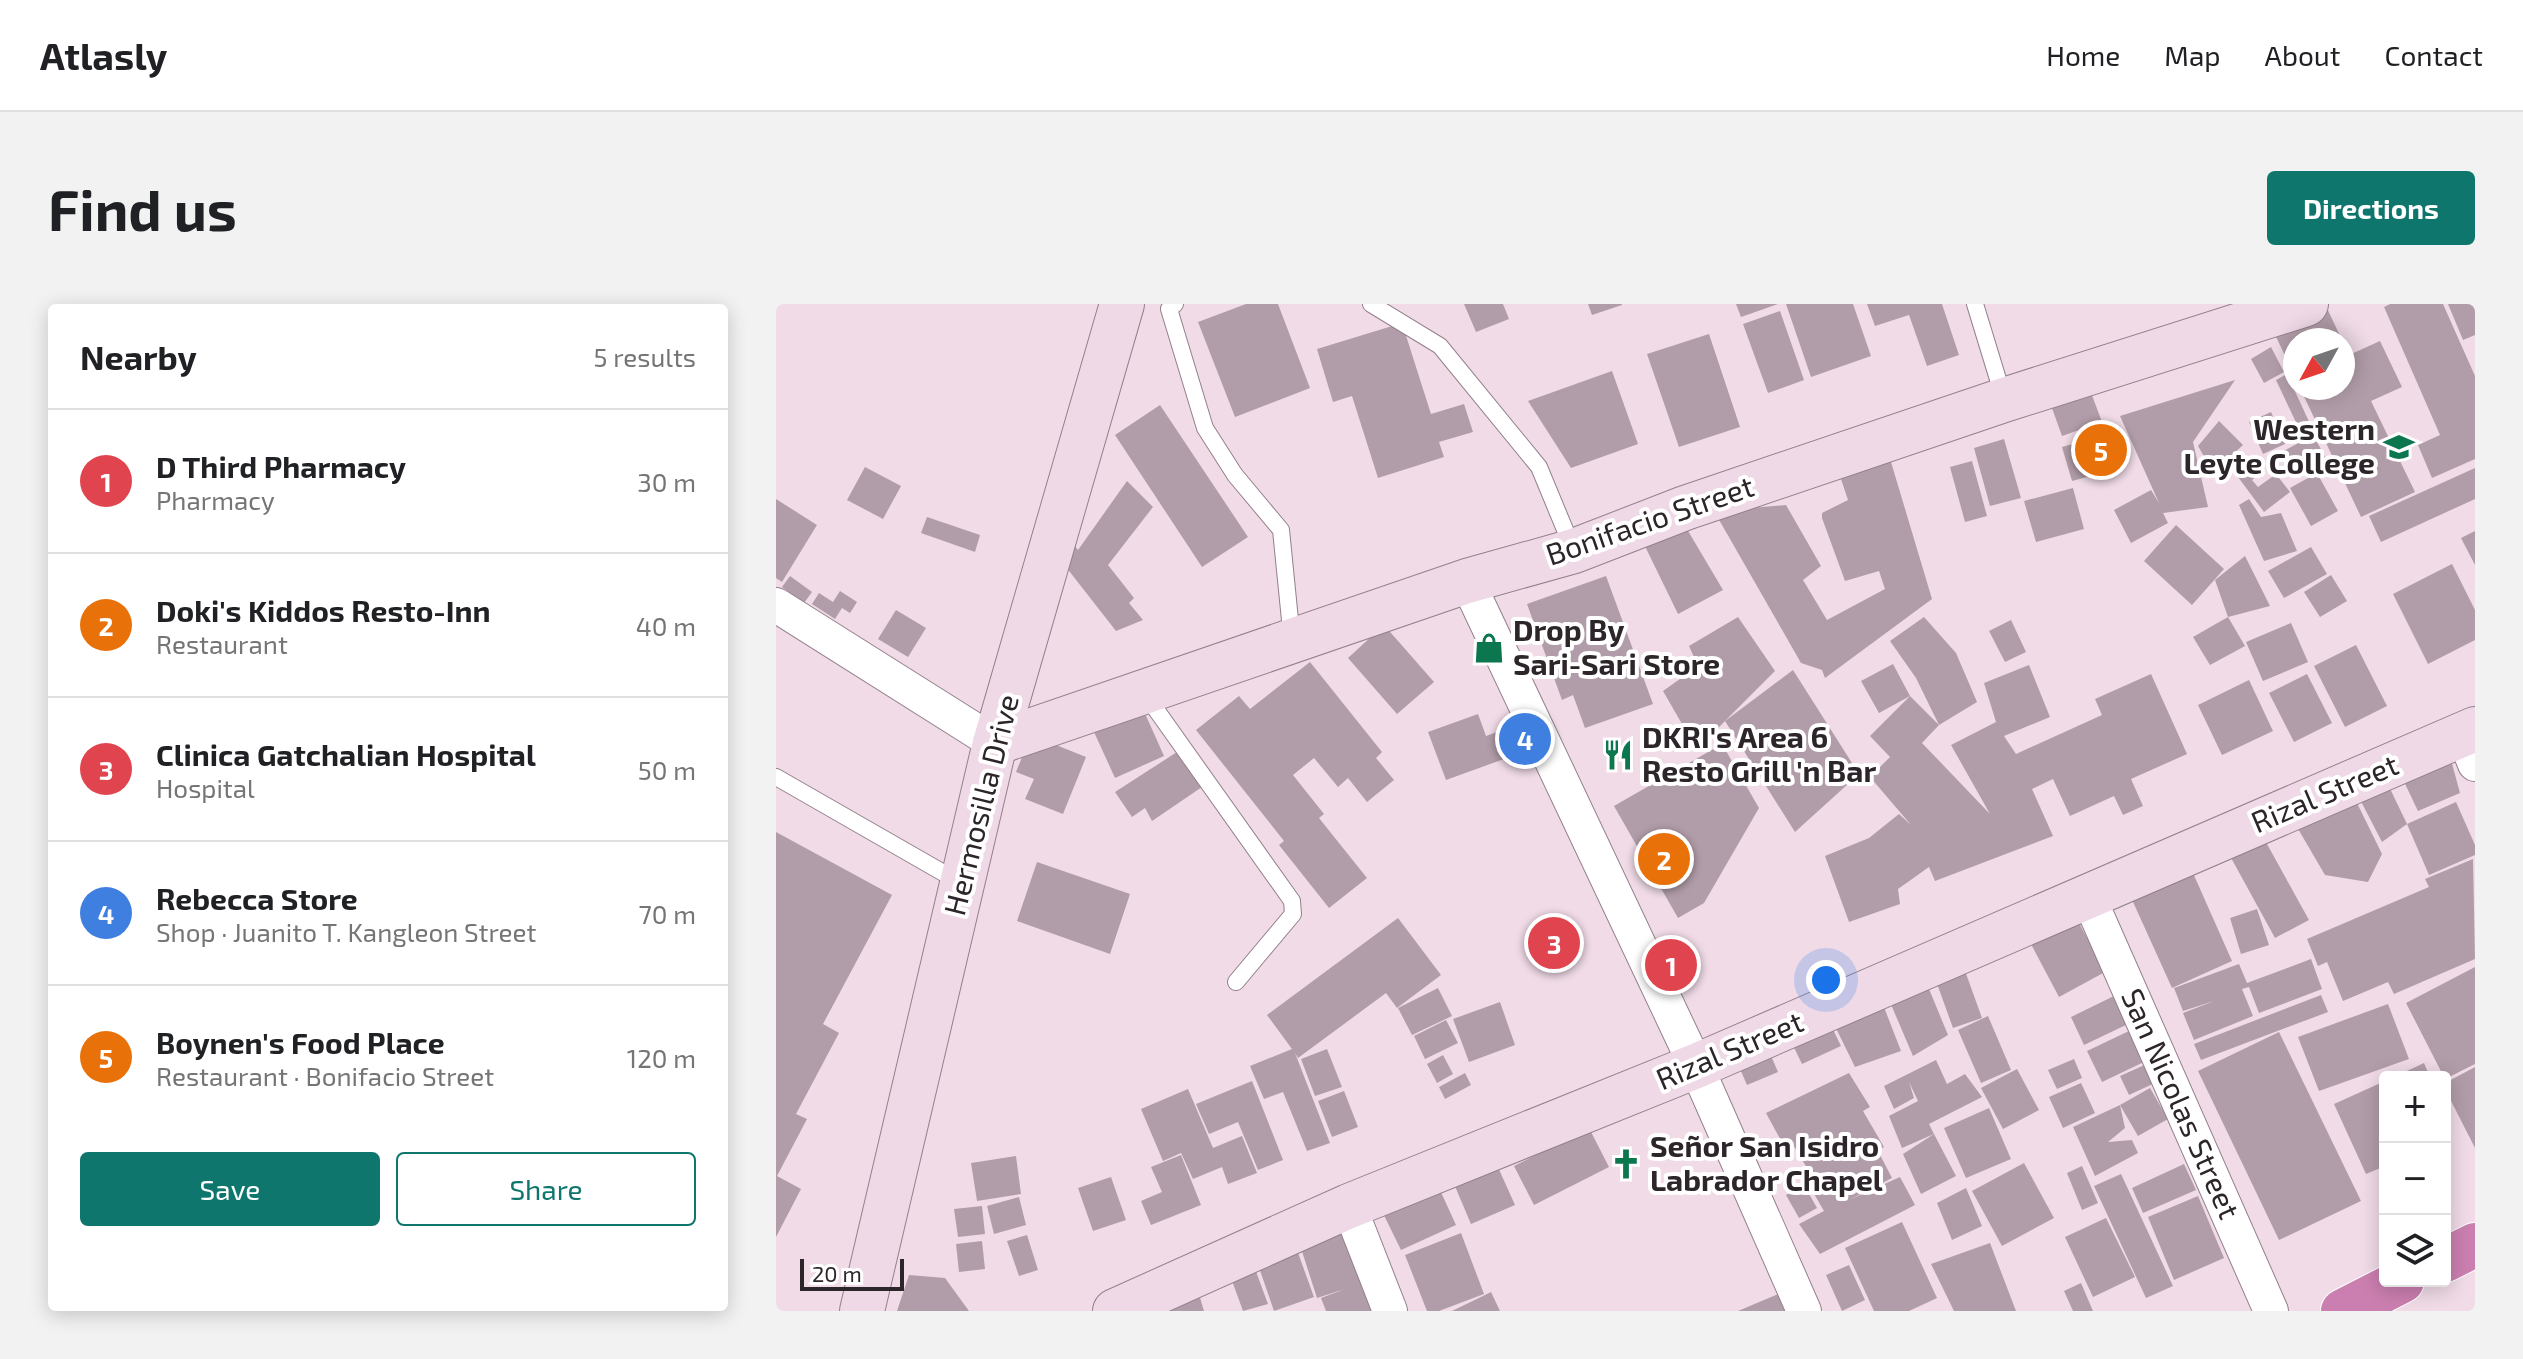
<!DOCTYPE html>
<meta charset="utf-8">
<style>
:root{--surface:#fff;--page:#f2f2f2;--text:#202124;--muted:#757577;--line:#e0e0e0;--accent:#0f766e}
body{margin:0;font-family:"Exo 2",sans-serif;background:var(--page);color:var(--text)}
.controls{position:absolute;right:24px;bottom:24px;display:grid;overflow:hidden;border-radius:8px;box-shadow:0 4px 20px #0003}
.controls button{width:72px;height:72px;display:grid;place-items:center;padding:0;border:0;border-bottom:2px solid var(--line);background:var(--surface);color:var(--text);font:40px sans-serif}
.compass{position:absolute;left:1507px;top:24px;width:72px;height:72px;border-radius:50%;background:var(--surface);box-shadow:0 4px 20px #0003;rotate:230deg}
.scale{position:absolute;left:24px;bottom:20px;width:104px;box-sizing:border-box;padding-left:8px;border:4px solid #2c2529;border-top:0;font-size:22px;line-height:28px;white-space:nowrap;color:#2c2529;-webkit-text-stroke:6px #fff;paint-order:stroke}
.you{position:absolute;left:1050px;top:676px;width:28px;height:28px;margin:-20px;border:6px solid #fff;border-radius:50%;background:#1a73e8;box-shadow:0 0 0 12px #1a73e833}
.badge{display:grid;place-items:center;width:52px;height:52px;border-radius:50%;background:var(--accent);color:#fff;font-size:26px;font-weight:700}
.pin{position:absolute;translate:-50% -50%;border:4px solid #fff;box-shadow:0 2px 8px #0006}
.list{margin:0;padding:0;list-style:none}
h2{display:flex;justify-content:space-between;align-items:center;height:104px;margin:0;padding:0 32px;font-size:34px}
h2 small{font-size:26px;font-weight:400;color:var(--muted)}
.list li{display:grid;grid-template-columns:52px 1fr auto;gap:24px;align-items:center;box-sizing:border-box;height:144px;padding:0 32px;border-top:2px solid var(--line)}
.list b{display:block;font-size:30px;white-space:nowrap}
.list p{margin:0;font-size:26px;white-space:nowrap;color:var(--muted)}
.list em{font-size:26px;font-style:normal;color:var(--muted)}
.actions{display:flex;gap:16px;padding:24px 32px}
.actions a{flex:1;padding:18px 0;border:2px solid var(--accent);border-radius:8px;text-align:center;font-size:28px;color:var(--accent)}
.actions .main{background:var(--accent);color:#fff}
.icon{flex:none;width:44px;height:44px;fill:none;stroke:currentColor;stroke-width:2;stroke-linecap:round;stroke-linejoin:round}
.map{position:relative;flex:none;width:1699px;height:1007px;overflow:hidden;border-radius:8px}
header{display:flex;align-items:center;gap:48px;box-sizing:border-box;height:112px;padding:0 40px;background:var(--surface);border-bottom:2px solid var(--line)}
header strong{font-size:38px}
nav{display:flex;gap:44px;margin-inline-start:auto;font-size:28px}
.intro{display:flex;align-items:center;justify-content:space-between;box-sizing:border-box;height:192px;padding:0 48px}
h1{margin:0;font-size:56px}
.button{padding:20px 36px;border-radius:8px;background:var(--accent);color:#fff;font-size:28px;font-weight:700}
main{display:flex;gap:48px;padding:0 48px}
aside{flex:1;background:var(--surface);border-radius:8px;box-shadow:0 4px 20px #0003}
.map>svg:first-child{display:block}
.building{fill:#b19da9}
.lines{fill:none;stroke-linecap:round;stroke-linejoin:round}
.lane-casing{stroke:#93808c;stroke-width:18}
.street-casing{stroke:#93808c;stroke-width:36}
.secondary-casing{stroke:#93808c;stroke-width:46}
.highway-casing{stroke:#fff;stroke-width:46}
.lane{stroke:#fff;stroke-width:16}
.street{stroke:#fff;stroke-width:34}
.secondary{stroke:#efd9e7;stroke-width:44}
.highway{stroke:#cb7fb0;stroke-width:44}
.labels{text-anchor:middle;stroke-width:8;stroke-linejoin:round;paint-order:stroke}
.poi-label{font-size:30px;font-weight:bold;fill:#2c2529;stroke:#fff;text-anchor:start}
.street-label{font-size:30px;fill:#2c2529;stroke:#fff}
</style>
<header>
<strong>Atlasly</strong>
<nav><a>Home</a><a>Map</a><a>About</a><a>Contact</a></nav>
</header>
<div class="intro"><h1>Find us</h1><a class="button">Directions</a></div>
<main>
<aside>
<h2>Nearby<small>5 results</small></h2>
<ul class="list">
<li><span class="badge" style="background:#e0444e">1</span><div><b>D Third Pharmacy</b><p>Pharmacy</p></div><em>30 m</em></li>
<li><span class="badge" style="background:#e8710a">2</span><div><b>Doki's Kiddos Resto-Inn</b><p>Restaurant</p></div><em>40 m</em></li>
<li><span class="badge" style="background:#e0444e">3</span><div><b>Clinica Gatchalian Hospital</b><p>Hospital</p></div><em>50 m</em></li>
<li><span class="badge" style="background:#3f7fe0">4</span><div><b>Rebecca Store</b><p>Shop · Juanito T. Kangleon Street</p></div><em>70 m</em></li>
<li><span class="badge" style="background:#e8710a">5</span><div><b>Boynen's Food Place</b><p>Restaurant · Bonifacio Street</p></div><em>120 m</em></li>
</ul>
<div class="actions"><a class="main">Save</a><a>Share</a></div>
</aside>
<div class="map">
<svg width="1699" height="1007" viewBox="0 0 1699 1007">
<rect width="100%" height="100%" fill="#f0dbe7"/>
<g class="building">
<polygon points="470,0 502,0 534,84 459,113 422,18"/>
<polygon points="688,0 727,0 733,15 700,28"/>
<polygon points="812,0 846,0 846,1 816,11"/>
<polygon points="960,0 1002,0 965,13"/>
<polygon points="1010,0 1077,0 1095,52 1035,73"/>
<polygon points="1091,0 1166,0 1183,51 1151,62 1133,11 1099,22"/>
<polygon points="1549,0 1566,36 1519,36 1519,73 1494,20"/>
<polygon points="1614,0 1667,0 1699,72 1699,155 1656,174 1642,141 1664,131 1608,3"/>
<polygon points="1672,0 1699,0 1699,31 1687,36"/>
<polygon points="1004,7 1028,76 992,89 967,20"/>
<polygon points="626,19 655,110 688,100 697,128 663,138 668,153 602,174 576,92 557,98 541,45"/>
<polygon points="933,30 964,123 903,143 871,50"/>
<polygon points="1567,37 1573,51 1604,37 1626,83 1595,97 1639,188 1585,213 1524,84 1567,84"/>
<polygon points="1495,43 1508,68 1488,79 1475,55"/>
<polygon points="836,67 862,140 795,164 752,97"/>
<polygon points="1511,70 1536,124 1525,129 1500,76"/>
<polygon points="1459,76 1417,138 1432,203 1387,209 1392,219 1355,239 1338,206 1375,186 1383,199 1344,112"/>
<polygon points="1311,78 1326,118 1286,132 1272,93"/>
<polygon points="384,101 472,233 426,263 339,131"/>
<polygon points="1495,108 1509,140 1487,150 1473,118"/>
<polygon points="1443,117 1467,141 1454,153 1460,160 1441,175 1422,142"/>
<polygon points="1339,128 1348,163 1296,177 1286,143"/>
<polygon points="1537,131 1551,156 1518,174 1504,149"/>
<polygon points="1228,135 1245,194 1214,202 1198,144"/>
<polygon points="1112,148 1156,295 1049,374 1046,366 1025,359 938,207 1010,201 1045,262 1027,276 1051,316 1109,285 1103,267 1069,277 1046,214 1046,209 1072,196 1061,163"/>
<polygon points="1196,157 1211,212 1189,218 1174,163"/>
<polygon points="1480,160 1486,168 1476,176 1482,183 1500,170 1514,188 1488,208 1462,173"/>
<polygon points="89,163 125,182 107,215 71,196"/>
<polygon points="1699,164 1699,195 1605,238 1593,212"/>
<polygon points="1541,169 1562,207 1535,222 1514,184"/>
<polygon points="351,177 377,203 332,261 358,294 353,299 367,316 340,327 290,263 296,238 302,246"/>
<polygon points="1297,184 1308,225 1260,238 1248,197"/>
<polygon points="0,195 41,221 6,278 0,274"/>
<polygon points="1473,195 1485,213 1505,209 1521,247 1488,257 1463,201"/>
<polygon points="151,213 204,231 199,248 145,229"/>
<polygon points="905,215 947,286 902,310 865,234"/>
<polygon points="1400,221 1448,265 1416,301 1368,257"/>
<polygon points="1699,227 1699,261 1685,234"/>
<polygon points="1535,243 1551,270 1508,294 1492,267"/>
<polygon points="1469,252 1494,302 1452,313 1469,342 1434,361 1417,333 1452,313 1439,276"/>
<polygon points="1676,260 1699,306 1699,336 1652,360 1617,290"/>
<polygon points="1555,271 1571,297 1544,313 1528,288"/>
<polygon points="14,272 36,288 28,299 6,283"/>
<polygon points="830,272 877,400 809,424 797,391 786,396 751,300"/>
<polygon points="64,287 81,298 74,309 66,304 59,315 36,300 43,289 57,298"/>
<polygon points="120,306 150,324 132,353 102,335"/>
<polygon points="962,313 999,367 949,417 1017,366 1083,470 1019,528 949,417 921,446 887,387 922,362 913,342"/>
<polygon points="1148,313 1180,349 1201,398 1163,421 1140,374 1114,337"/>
<polygon points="1235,316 1250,348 1229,358 1213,327"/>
<polygon points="1515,319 1532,358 1487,377 1470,338"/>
<polygon points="608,321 658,378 621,410 572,354"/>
<polygon points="1580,341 1611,402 1569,423 1538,362"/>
<polygon points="534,358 606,448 600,454 618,476 591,498 572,474 562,483 538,454 517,471 548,510 543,514 591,574 553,604 503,541 508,537 420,426 463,392 474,405"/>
<polygon points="1117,360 1134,392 1163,421 1146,439 1214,510 1175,441 1220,418 1208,379 1253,361 1274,413 1228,432 1240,450 1326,411 1319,395 1375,370 1411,450 1355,475 1367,502 1347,511 1338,492 1294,512 1277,475 1256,485 1277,532 1159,577 1153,563 1122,585 1124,600 1073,618 1049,552 1093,534 1123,510 1135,521 1094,473 1114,453 1094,432 1134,392 1103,409 1085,377"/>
<polygon points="1531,370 1556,419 1518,438 1493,389"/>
<polygon points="1473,376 1497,427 1446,451 1422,401"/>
<polygon points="363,396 388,452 339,474 313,417"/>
<polygon points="702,410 710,432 729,425 739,451 670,476 652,428"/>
<polygon points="255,431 310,453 287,510 249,495 258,475 240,468"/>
<polygon points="946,440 983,504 928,599 902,614 838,502"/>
<polygon points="1671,441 1684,489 1642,507 1620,461"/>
<polygon points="401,448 426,483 376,517 369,504 356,513 339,488"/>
<polygon points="1606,468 1631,520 1606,538 1576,480"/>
<polygon points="1580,497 1606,550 1592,578 1549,571 1518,518"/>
<polygon points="1680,498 1699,541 1699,551 1653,571 1631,520"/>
<polygon points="1481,522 1533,616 1499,634 1448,541"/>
<polygon points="0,528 116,591 47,720 63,729 20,810 31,815 1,872 25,885 0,933"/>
<polygon points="1409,551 1456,657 1396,684 1348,578"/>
<polygon points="1697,555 1699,655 1618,690 1612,678 1567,697 1551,658 1542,662 1531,635 1653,583 1649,575"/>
<polygon points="261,558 354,590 334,650 241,617"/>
<polygon points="1481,605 1493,641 1465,650 1454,614"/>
<polygon points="622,614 665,671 621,704 610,689 522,754 519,749 554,839 531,847 507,788 488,795 474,762 516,745 491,711"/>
<polygon points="1301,615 1329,668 1283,693 1248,627"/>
<polygon points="1184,653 1206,714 1177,724 1155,663"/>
<polygon points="1535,655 1546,685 1483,709 1473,683 1466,685 1477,712 1418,736 1407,709 1438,697 1407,707 1398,684 1463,660 1471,679"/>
<polygon points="1699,663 1699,760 1669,775 1630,699"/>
<polygon points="1146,668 1172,731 1137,752 1108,684"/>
<polygon points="662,684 676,712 636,731 622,704"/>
<polygon points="1101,685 1125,747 1079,763 1053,710"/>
<polygon points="1545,691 1552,708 1425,756 1418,740"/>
<polygon points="1338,692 1352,720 1308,741 1295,713"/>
<polygon points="724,698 739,741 693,758 677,715"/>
<polygon points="1612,700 1633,755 1543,787 1522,733"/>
<polygon points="1212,712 1235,766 1205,779 1182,726"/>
<polygon points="1051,713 1065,742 1026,760 1012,731"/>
<polygon points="670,716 682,739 649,755 638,732"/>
<polygon points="1355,726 1370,757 1326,778 1311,747"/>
<polygon points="1503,728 1585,897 1503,936 1422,767"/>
<polygon points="989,738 1002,768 971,781 958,751"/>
<polygon points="551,745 566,783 539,792 525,755"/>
<polygon points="667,751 677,770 661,779 651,760"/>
<polygon points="1298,755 1306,774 1281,785 1272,766"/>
<polygon points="1160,756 1171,780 1189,770 1206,793 1153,820 1158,830 1126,844 1113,812 1142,797 1133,778 1138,794 1118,805 1108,782"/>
<polygon points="1373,759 1381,778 1353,791 1344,772"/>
<polygon points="1648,759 1654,773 1618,773"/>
<polygon points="1699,763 1699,844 1669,785 1669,779"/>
<polygon points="1241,765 1263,806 1227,825 1205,784"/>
<polygon points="689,769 695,781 669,795 663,783"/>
<polygon points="1073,769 1094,803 1087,807 1108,843 1102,847 1116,874 1073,896 1124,873 1139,901 1044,950 1023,920 1048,907 1034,883 1059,870 1040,879 1016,839 1008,842 990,809"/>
<polygon points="476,777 507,856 482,866 462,818 433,830 420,800"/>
<polygon points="1609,777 1609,862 1590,870 1558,800"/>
<polygon points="1305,779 1319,809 1287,824 1273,793"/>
<polygon points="1374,784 1392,815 1362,832 1344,801"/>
<polygon points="412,785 437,844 466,832 481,869 452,880 446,863 417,875 405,849 387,857 365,805"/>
<polygon points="568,787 582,823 556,833 542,797"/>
<polygon points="1344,801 1349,824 1332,838 1356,836 1362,849 1319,872 1297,823"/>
<polygon points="1213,804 1235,855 1190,874 1168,824"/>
<polygon points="813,824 833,863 758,901 738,862"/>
<polygon points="1158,830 1180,872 1145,890 1127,850"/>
<polygon points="405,851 425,901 375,921 365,897 386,888 375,863"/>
<polygon points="240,852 245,890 201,897 195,859"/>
<polygon points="1248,859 1278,914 1226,942 1196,887"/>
<polygon points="1408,860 1420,886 1367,909 1356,884"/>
<polygon points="721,861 739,901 695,920 678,880"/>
<polygon points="1306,862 1322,899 1306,906 1291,869"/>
<polygon points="1345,870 1397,982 1370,994 1318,882"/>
<polygon points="335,873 350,916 317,927 302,884"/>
<polygon points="658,873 680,921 625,946 602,899"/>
<polygon points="1028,881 1041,904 1023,914 1010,891"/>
<polygon points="1190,884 1206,922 1176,936 1161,899"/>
<polygon points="1422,892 1448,954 1398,976 1372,913"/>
<polygon points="243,893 250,921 218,930 211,902"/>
<polygon points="206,902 209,930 182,933 178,905"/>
<polygon points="1330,914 1359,973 1317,993 1289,933"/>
<polygon points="1126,918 1161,994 1133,1007 1098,1007 1069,944"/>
<polygon points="567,924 585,980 595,1007 550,1007 545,994 569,985 541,994 523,938"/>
<polygon points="685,929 708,990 663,1007 651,1007 629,951"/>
<polygon points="251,931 262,966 243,972 231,937"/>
<polygon points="517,935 538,993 498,1007 478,949"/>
<polygon points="206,937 209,965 183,968 180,940"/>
<polygon points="1214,939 1240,1007 1178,1007 1155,960"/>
<polygon points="475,954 492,1000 467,1007 451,963"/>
<polygon points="1073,961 1089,996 1066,1007 1050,971"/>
<polygon points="133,971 169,974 193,1007 121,1007"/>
<polygon points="419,977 428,1007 384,1007"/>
<polygon points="1305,979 1317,1007 1297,1007 1288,987"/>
<polygon points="715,988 724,1007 676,1007 707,992"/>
<polygon points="1007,988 1015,1007 962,1007"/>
</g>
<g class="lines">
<g class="lane-casing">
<g id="lane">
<polyline points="399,0 393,5 429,124 459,171 505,226 516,336"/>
<polyline points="595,0 664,42 763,163 797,245"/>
<polyline points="1199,0 1228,95"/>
<polyline points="369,390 516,597 517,610 460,678"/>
<polyline points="0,473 185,579"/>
</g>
</g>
<g class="street-casing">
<g id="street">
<polyline points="691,277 920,762 1028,1007"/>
<polyline points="0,301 219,439"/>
<polyline points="1687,430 1699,460"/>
<polyline points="1312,592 1495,1007"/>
<polyline points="573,902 614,1007"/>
</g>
</g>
<g class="secondary-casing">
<g id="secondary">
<polyline points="219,439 691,277 798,247 909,204 1228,96 1530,0"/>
<polyline points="86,1007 219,439 346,0"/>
<polyline points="339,1007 573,902 920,762 1699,425"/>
</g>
</g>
<g class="highway-casing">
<g id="highway">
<polyline points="1669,956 1699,941"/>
<polyline points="1567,1007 1626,977"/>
</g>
</g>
<use href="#lane" class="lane"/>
<use href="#street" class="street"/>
<use href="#secondary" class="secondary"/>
<use href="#highway" class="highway"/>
</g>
<defs>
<g id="university-bare" transform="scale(2.4)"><path d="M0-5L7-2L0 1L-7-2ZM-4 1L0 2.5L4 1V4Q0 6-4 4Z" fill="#0c764f" stroke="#fff" stroke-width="2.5" paint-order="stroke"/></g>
<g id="shop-bare" transform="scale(2.4)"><path d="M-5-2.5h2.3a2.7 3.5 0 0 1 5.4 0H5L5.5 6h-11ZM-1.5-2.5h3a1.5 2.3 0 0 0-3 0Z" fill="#0c764f" stroke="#fff" stroke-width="2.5" paint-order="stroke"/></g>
<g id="restaurant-bare" transform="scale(2.4)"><path d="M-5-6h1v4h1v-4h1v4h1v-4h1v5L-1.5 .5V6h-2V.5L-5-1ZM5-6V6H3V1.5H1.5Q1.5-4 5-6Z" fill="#0c764f" stroke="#fff" stroke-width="2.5" paint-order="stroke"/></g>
<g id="church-bare" transform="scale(2.4)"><path d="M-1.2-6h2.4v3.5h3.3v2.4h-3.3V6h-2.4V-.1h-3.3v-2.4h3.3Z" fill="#0c764f" stroke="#fff" stroke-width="2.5" paint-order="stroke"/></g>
</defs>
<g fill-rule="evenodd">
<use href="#university-bare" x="1623" y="143"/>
<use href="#shop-bare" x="713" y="344"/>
<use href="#restaurant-bare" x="842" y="451"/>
<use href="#church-bare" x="850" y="860"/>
</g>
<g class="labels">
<g class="poi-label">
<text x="1599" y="136" text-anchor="end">Western<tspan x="1599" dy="34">Leyte College</tspan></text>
<text x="737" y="337">Drop By<tspan x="737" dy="34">Sari-Sari Store</tspan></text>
<text x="866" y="444">DKRI's Area 6<tspan x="866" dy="34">Resto Grill 'n Bar</tspan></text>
<text x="874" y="853">Señor San Isidro<tspan x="874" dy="34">Labrador Chapel</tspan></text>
</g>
<g class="street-label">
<text transform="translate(874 217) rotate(-19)" y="10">Bonifacio Street</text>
<text transform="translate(1549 490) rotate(-23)" y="10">Rizal Street</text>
<text transform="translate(206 501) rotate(-76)" y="10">Hermosilla Drive</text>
<text transform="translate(954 747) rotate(-23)" y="10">Rizal Street</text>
<text transform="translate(1404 800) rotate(66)" y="10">San Nicolas Street</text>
</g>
</g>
</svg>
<div class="controls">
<button>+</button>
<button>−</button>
<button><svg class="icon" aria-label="layers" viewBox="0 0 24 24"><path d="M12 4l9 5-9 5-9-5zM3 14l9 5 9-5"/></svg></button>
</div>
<svg class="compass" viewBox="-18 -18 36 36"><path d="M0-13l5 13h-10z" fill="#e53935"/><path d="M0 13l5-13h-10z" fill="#757577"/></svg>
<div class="scale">20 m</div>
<div class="you"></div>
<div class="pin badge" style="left:895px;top:661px;background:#e0444e">1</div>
<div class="pin badge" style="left:888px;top:555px;background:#e8710a">2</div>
<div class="pin badge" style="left:778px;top:639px;background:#e0444e">3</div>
<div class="pin badge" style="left:749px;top:435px;background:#3f7fe0">4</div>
<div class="pin badge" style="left:1325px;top:146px;background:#e8710a">5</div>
</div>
</main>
